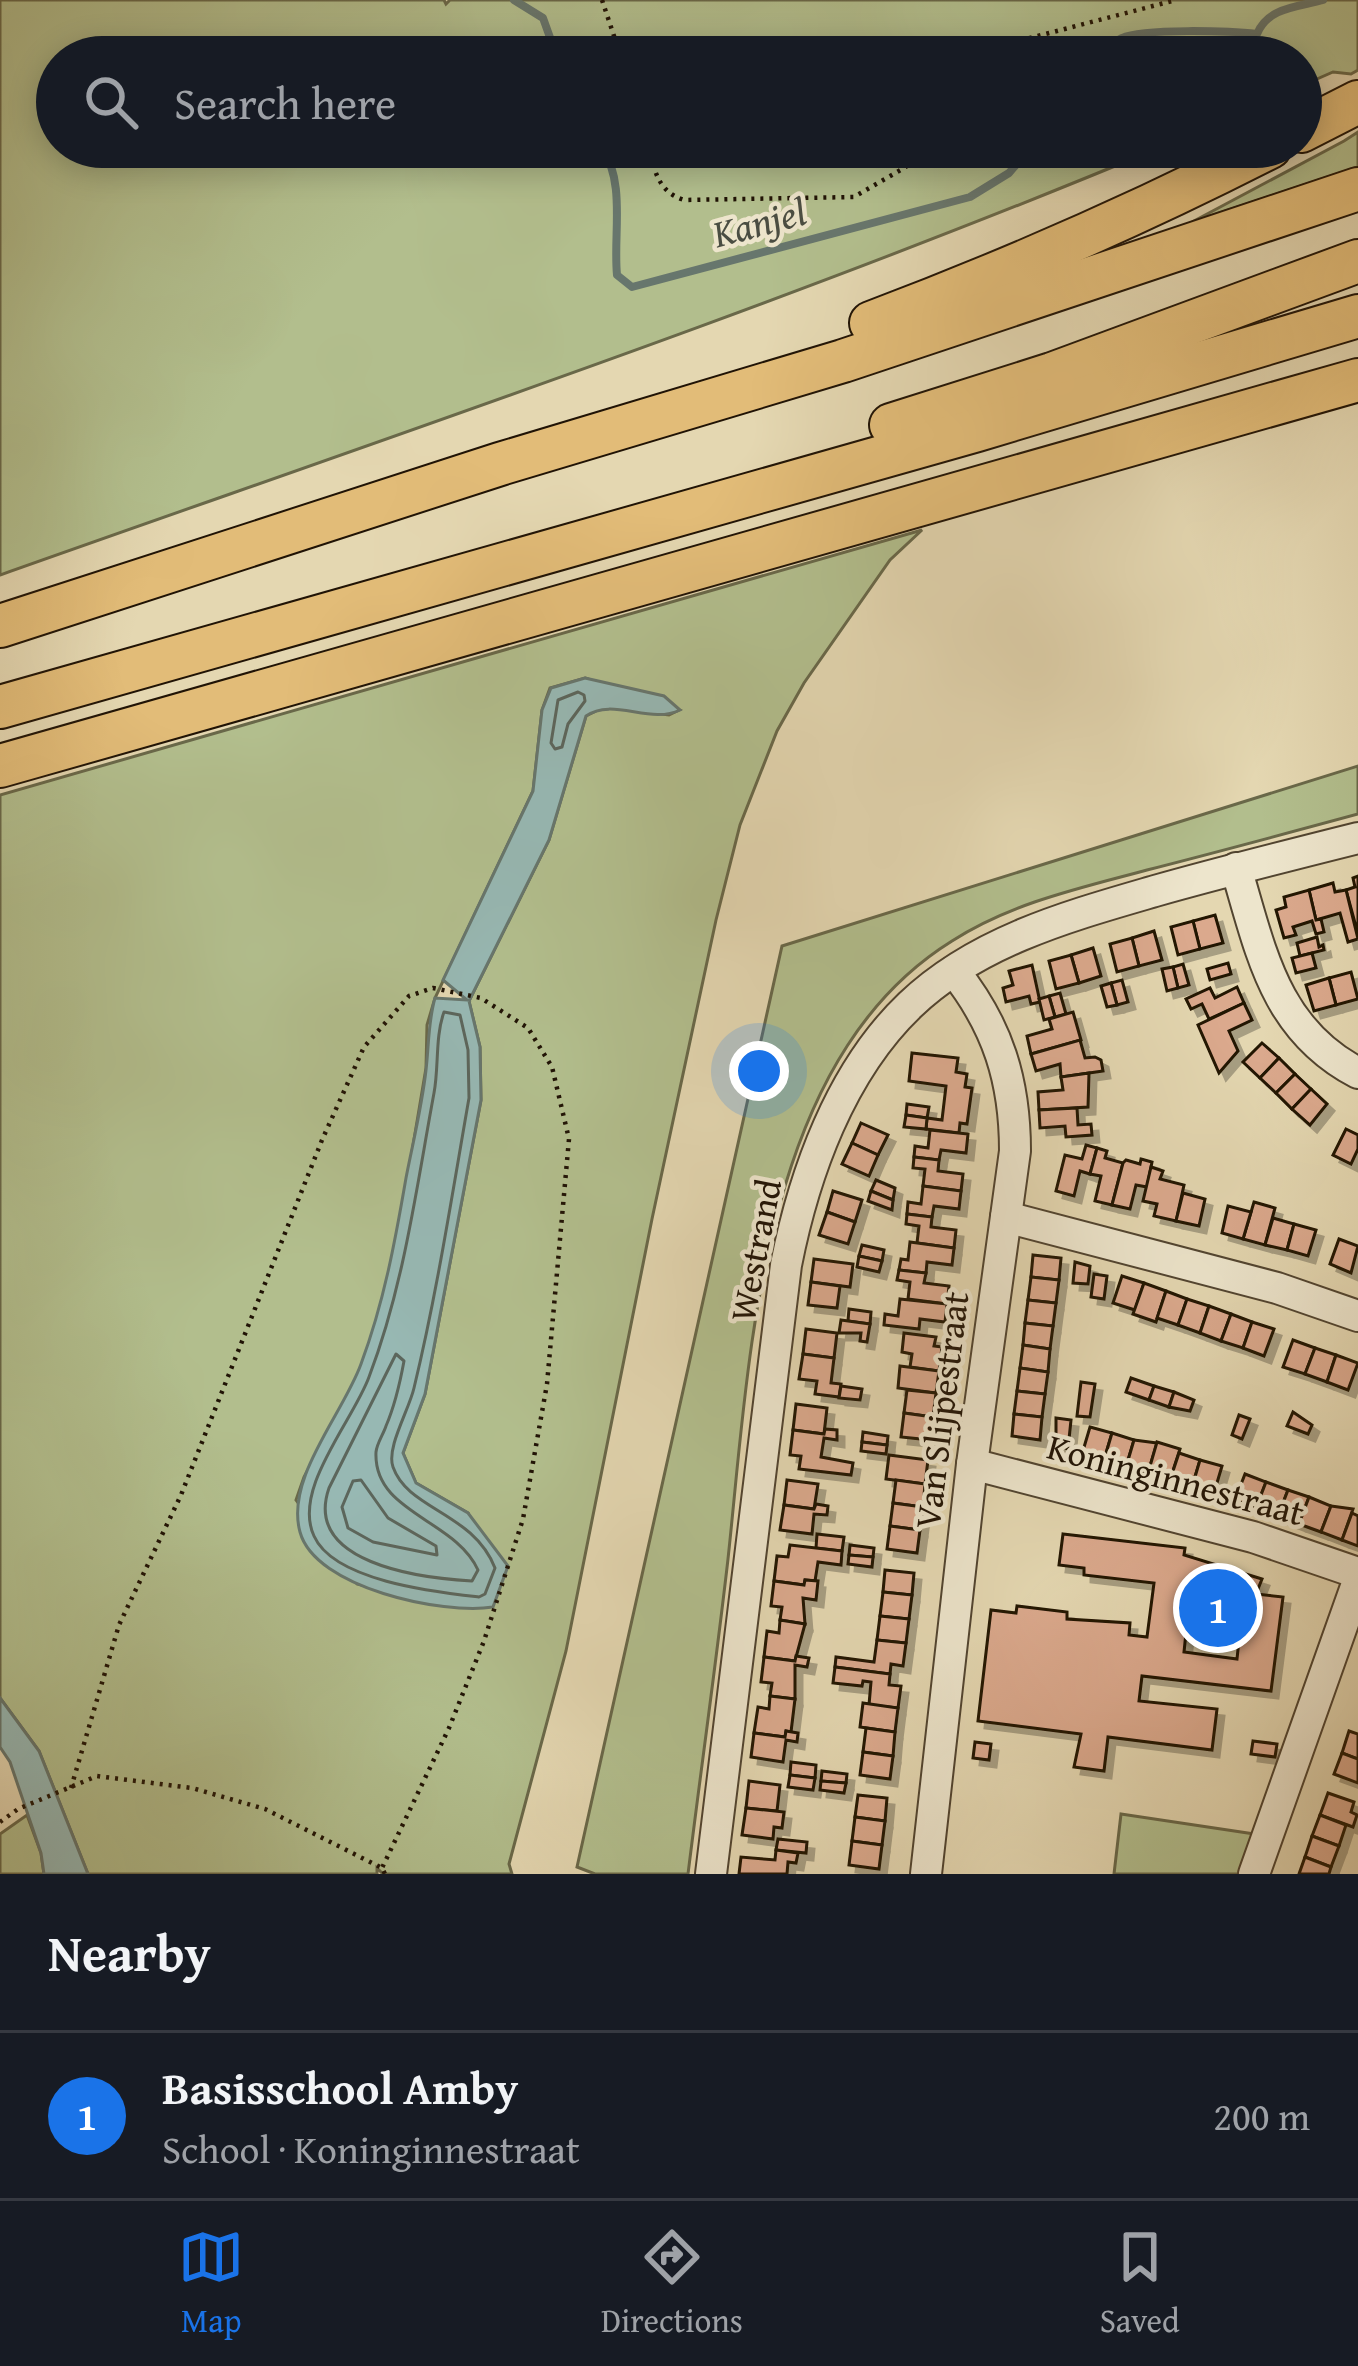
<!DOCTYPE html>
<meta charset="utf-8">
<style>
:root{--surface:#171b24;--page:#20242c;--text:#f1f3f6;--muted:#9ea1a6;--line:#363941;--accent:#1a73e8}
body{margin:0;font-family:"Gentium Book Plus",serif;background:var(--page);color:var(--text)}
.you{position:absolute;left:759px;top:1071px;width:42px;height:42px;margin:-30px;border:9px solid #fff;border-radius:50%;background:#1a73e8;box-shadow:0 0 0 18px #1a73e833}
.badge{display:grid;place-items:center;width:78px;height:78px;border-radius:50%;background:var(--accent);color:#fff;font-size:39px;font-weight:700}
.pin{position:absolute;translate:-50% -50%;border:6px solid #fff;box-shadow:0 3px 12px #0006}
.list{margin:0;padding:0;list-style:none}
h2{display:flex;justify-content:space-between;align-items:center;height:156px;margin:0;padding:0 48px;font-size:51px}
h2 small{font-size:39px;font-weight:400;color:var(--muted)}
.list li{display:grid;grid-template-columns:78px 1fr auto;gap:36px;align-items:center;box-sizing:border-box;height:168px;padding:0 48px;border-top:3px solid var(--line)}
.list b{display:block;font-size:45px;white-space:nowrap}
.list p{margin:0;font-size:39px;white-space:nowrap;color:var(--muted)}
.list em{font-size:39px;font-style:normal;color:var(--muted)}
.icon{flex:none;width:66px;height:66px;fill:none;stroke:currentColor;stroke-width:2;stroke-linecap:round;stroke-linejoin:round}
.map{position:relative;flex:none;width:1358px;height:1874px;overflow:hidden}
.search{position:absolute;background:var(--surface);box-shadow:0 6px 30px #0003;left:36px;right:36px;top:36px;height:132px;display:flex;align-items:center;gap:30px;box-sizing:border-box;padding:0 42px;border-radius:66px;color:var(--muted);font-size:45px}
.sheet{height:324px;background:var(--surface)}
nav{display:flex;justify-content:space-around;align-items:center;box-sizing:border-box;height:168px;border-top:3px solid var(--line);background:var(--surface);font-size:33px;color:var(--muted)}
nav a{display:grid;justify-items:center;gap:6px}
nav .on{color:var(--accent)}
.map>svg:first-child{display:block}
.green{fill:#b2be8d;stroke:#696849;stroke-width:3;fill-rule:evenodd}
.water{fill:#97b8b3;stroke:#67766d;stroke-width:3}
.lines{fill:none;stroke-linecap:round;stroke-linejoin:round}
.shore{stroke:#5c665c;stroke-width:3}
.stream{stroke:#67766d;stroke-width:8}
.building{fill:#dba98d;stroke:#201305;stroke-width:3;fill-rule:evenodd;filter:url(#shadow)}
.minor-casing{stroke:#514430;stroke-width:34}
.highway-casing{stroke:#201305;stroke-width:46}
.path{stroke:#201305;stroke-width:4.5;stroke-dasharray:3 6;stroke-linecap:butt}
.minor{stroke:#ede5cc;stroke-width:30}
.highway{stroke:#e2bc78;stroke-width:42}
.labels{text-anchor:middle;stroke-width:9;stroke-linejoin:round;paint-order:stroke}
.street-label{font-size:36px;fill:#201305;stroke:#ede5cc}
.water-label{font-size:39px;font-style:italic;fill:#4a4d42;stroke:#ede5cc}
</style>
<div class="map">
<svg width="1358" height="1874" viewBox="0 0 1358 1874">
<defs>
<filter id="shadow"><feDropShadow dx="7" dy="7" stdDeviation="0" flood-color="#0004"/></filter>
</defs>
<rect width="100%" height="100%" fill="#e4d7b1"/>
<filter id="stains"><feTurbulence type="fractalNoise" baseFrequency=".00167" numOctaves="4"/><feColorMatrix values="0 0 0 0 .2 0 0 0 0 .09 0 0 0 0 .02 0 0 0 .5 -.17"/></filter>
<radialGradient id="worn" r=".72"><stop offset=".6" stop-color="#630" stop-opacity="0"/><stop offset="1" stop-color="#630" stop-opacity=".3"/></radialGradient>
<g class="green">
<path d="M 0,0 L 444,0 L 446,4 L 450,0 L 1358,0 L 1358,70 L 1351,74 L 1333,72 L 1301,86 L 1301,57 L 57,57 L 57,147 L 1161,147 C 780,306 389,437 0,575 Z"/>
<polygon points="1358,132 1358,167 1192,222 1344,141"/>
<path d="M 922,530 L 890,560 L 804,683 L 777,731 L 740,825 L 716,920 L 652,1219 L 566,1651 L 509,1864 L 512,1874 L 383,1874 L 377,1868 L 377,1874 L 88,1874 L 39,1751 L 0,1698 L 0,795 ZM 585,678 L 679,710 L 669,715 L 604,707 L 586,716 L 549,840 L 469,1001 L 480,1047 L 481,1100 L 425,1394 L 403,1453 L 416,1483 L 468,1513 L 446,1605 L 357,1584 L 296,1500 L 304,1477 L 356,1381 L 381,1310 L 395,1253 L 426,1068 L 427,1025 L 435,998 L 533,791 L 542,710 L 550,688 Z"/>
<path d="M 1358,766 L 1358,814 C 1288,833 1218,852 1147,870 C 1080,888 1011,903 952,941 C 759,1061 750,1356 728,1559 C 716,1664 701,1769 688,1874 L 595,1874 L 577,1867 L 782,946 Z"/>
<polygon points="1121,1814 1261,1835 1247,1874 1114,1874"/>
<polygon points="27,1815 41,1853 44,1874 0,1874 0,1834"/>
</g>
<g class="water">
<path d="M 585,678 L 664,696 L 680,710 C 650,725 613,697 586,716 L 549,840 L 469,1001 L 480,1047 L 481,1100 L 425,1394 L 403,1453 L 416,1483 L 468,1513 L 508,1566 L 493,1607 C 443,1615 315,1588 300,1532 C 285,1478 343,1414 361,1364 C 384,1302 395,1242 406,1178 C 413,1142 422,1106 426,1070 C 429,1045 428,1022 435,998 L 467,1000 L 443,980 L 533,791 L 542,710 L 551,688 Z"/>
<polygon points="0,1698 39,1751 88,1874 44,1874 41,1853 10,1762 0,1747"/>
</g>
<g class="lines">
<g class="shore">
<polygon points="578,692 584,695 585,701 568,724 562,747 555,749 551,743 558,700"/>
<path d="M 444,1012 L 460,1015 L 468,1050 L 469,1098 C 452,1195 437,1293 414,1388 C 409,1410 386,1448 393,1467 C 408,1510 473,1512 495,1568 L 485,1594 L 479,1597 C 435,1592 334,1581 314,1536 C 292,1489 353,1421 369,1377 C 404,1285 416,1190 434,1093 C 439,1067 435,1037 444,1012 Z"/>
<path d="M 396,1354 L 404,1361 C 400,1383 395,1405 386,1426 C 383,1435 377,1443 376,1452 C 373,1513 455,1519 478,1570 L 472,1581 C 419,1578 303,1563 329,1488 Z"/>
<polygon points="361,1480 388,1518 436,1546 437,1555 373,1542 348,1528 342,1507 353,1481"/>
</g>
<g class="stream">
<polyline points="514,0 543,18 557,57"/>
<path d="M 1100,57 C 1106,50 1113,42 1122,38 C 1143,28 1231,31 1257,34 C 1268,7 1298,7 1323,0"/>
<path d="M 602,147 C 626,184 613,234 617,275 L 632,287 L 970,197 L 1009,173 L 1031,147"/>
</g>
</g>
<g class="building">
<polygon points="1358,876 1358,934 1346,890 1355,887 1353,878"/>
<polygon points="1333,883 1335,892 1346,890 1358,939 1348,942 1340,913 1316,920 1309,890"/>
<polygon points="1309,890 1316,920 1321,919 1324,932 1316,934 1312,921 1293,927 1296,935 1284,938 1276,910 1286,907 1284,897"/>
<polygon points="1215,915 1223,943 1200,949 1193,921"/>
<polygon points="1193,921 1200,949 1178,955 1171,927"/>
<polygon points="1154,931 1162,960 1139,966 1132,938"/>
<polygon points="1317,937 1319,947 1323,945 1324,950 1300,956 1297,943"/>
<polygon points="1132,938 1139,966 1117,972 1110,944"/>
<polygon points="1093,948 1101,976 1079,983 1071,955"/>
<polygon points="1312,953 1316,968 1296,973 1292,958"/>
<polygon points="1071,955 1079,983 1056,989 1049,961"/>
<polygon points="1228,963 1231,974 1210,980 1207,969"/>
<polygon points="1183,964 1189,985 1178,988 1173,967"/>
<polygon points="1032,965 1040,1002 1031,1004 1029,996 1006,1002 1003,988 1013,985 1009,971"/>
<polygon points="1173,967 1178,988 1167,991 1162,969"/>
<polygon points="1351,972 1358,999 1336,1005 1329,978"/>
<polygon points="1329,978 1336,1005 1314,1011 1306,985"/>
<polygon points="1122,980 1128,1002 1117,1005 1111,983"/>
<polygon points="1111,983 1117,1005 1107,1007 1101,986"/>
<polygon points="1237,987 1244,1003 1209,1019 1202,1004 1191,1009 1186,999 1210,988 1215,998"/>
<polygon points="1060,993 1066,1014 1055,1017 1049,996"/>
<polygon points="1049,996 1055,1017 1044,1020 1039,999"/>
<polygon points="1244,1003 1252,1020 1229,1031 1238,1051 1219,1073 1198,1025"/>
<polygon points="1073,1012 1081,1040 1031,1054 1027,1036 1052,1029 1049,1019"/>
<polygon points="1080,1040 1085,1058 1095,1057 1101,1060 1103,1071 1061,1077 1060,1064 1036,1071 1031,1054"/>
<polygon points="1262,1043 1279,1058 1260,1078 1243,1062"/>
<polygon points="912,1053 958,1058 956,1072 967,1074 965,1087 972,1088 967,1124 960,1123 959,1133 926,1129 927,1118 942,1120 946,1086 909,1081"/>
<polygon points="1279,1058 1295,1074 1276,1093 1260,1078"/>
<polygon points="1089,1073 1088,1107 1039,1110 1038,1092 1063,1090 1061,1077"/>
<polygon points="1295,1074 1311,1089 1292,1109 1276,1093"/>
<polygon points="1311,1089 1327,1104 1310,1125 1292,1109"/>
<polygon points="907,1104 929,1107 927,1118 906,1115"/>
<polygon points="1077,1108 1078,1125 1091,1124 1092,1135 1066,1137 1065,1126 1040,1128 1039,1110"/>
<polygon points="906,1115 927,1118 926,1129 904,1127"/>
<polygon points="861,1123 888,1135 878,1155 852,1143"/>
<polygon points="1346,1129 1358,1135 1358,1149 1351,1164 1333,1155"/>
<polygon points="930,1130 968,1134 966,1153 941,1150 939,1160 914,1157 915,1146 928,1148"/>
<polygon points="852,1143 878,1155 869,1176 842,1164"/>
<polygon points="1086,1145 1097,1148 1090,1174 1080,1171 1074,1196 1056,1191 1065,1155 1082,1159"/>
<polygon points="1097,1148 1107,1151 1105,1158 1123,1163 1112,1205 1095,1201 1101,1176 1090,1174"/>
<polygon points="914,1157 939,1160 938,1171 963,1174 961,1191 923,1186 925,1169 913,1168"/>
<polygon points="1141,1159 1152,1162 1147,1187 1136,1185 1130,1209 1112,1205 1123,1163 1126,1160 1140,1164"/>
<polygon points="1151,1167 1163,1171 1160,1179 1184,1185 1176,1221 1154,1216 1157,1204 1143,1201"/>
<polygon points="876,1180 895,1188 893,1200 871,1191"/>
<polygon points="923,1186 961,1191 959,1209 934,1206 932,1217 907,1214 908,1202 921,1204"/>
<polygon points="833,1191 862,1200 855,1222 827,1212"/>
<polygon points="871,1191 893,1200 892,1210 868,1201"/>
<polygon points="1183,1193 1205,1199 1199,1226 1176,1221"/>
<polygon points="1254,1202 1275,1208 1265,1245 1243,1239"/>
<polygon points="1228,1206 1251,1212 1243,1239 1222,1233"/>
<polygon points="827,1212 855,1222 848,1244 819,1235"/>
<polygon points="907,1214 932,1217 931,1227 956,1230 954,1248 917,1243 919,1226 906,1224"/>
<polygon points="1273,1218 1294,1224 1287,1250 1265,1245"/>
<polygon points="1294,1224 1316,1230 1308,1256 1287,1250"/>
<polygon points="1339,1239 1358,1246 1351,1273 1330,1264"/>
<polygon points="910,1242 954,1248 952,1265 927,1262 926,1273 899,1270 901,1259 908,1260"/>
<polygon points="862,1245 884,1250 882,1261 859,1256"/>
<polygon points="1033,1255 1061,1258 1059,1280 1031,1277"/>
<polygon points="859,1256 882,1261 879,1272 857,1267"/>
<polygon points="814,1259 853,1264 850,1287 811,1282"/>
<polygon points="1075,1262 1090,1266 1088,1284 1073,1283"/>
<polygon points="899,1270 926,1273 924,1283 949,1286 947,1304 908,1299 910,1282 897,1280"/>
<polygon points="1094,1274 1107,1276 1104,1299 1091,1297"/>
<polygon points="1122,1276 1144,1283 1135,1310 1113,1303"/>
<polygon points="1031,1277 1059,1280 1056,1303 1028,1300"/>
<polygon points="811,1282 840,1286 837,1308 808,1305"/>
<polygon points="1144,1283 1166,1291 1156,1322 1133,1314"/>
<polygon points="1166,1291 1187,1299 1178,1325 1157,1318"/>
<polygon points="900,1299 947,1304 945,1322 920,1319 919,1329 884,1325 885,1314 898,1316"/>
<polygon points="1187,1299 1209,1306 1200,1333 1178,1325"/>
<polygon points="1028,1300 1056,1303 1053,1326 1025,1323"/>
<polygon points="1209,1306 1231,1314 1221,1341 1200,1333"/>
<polygon points="849,1309 871,1312 870,1324 848,1321"/>
<polygon points="1231,1314 1252,1322 1243,1348 1221,1341"/>
<polygon points="841,1320 870,1324 867,1342 860,1341 861,1333 839,1333"/>
<polygon points="1252,1322 1274,1329 1264,1356 1243,1348"/>
<polygon points="1025,1323 1053,1326 1050,1349 1023,1345"/>
<polygon points="806,1329 837,1333 834,1358 803,1354"/>
<polygon points="904,1333 936,1337 934,1346 942,1347 939,1371 910,1367 912,1354 902,1352"/>
<polygon points="1293,1340 1315,1348 1305,1374 1283,1367"/>
<polygon points="1023,1345 1050,1349 1048,1372 1020,1368"/>
<polygon points="1315,1348 1336,1355 1327,1382 1305,1374"/>
<polygon points="803,1354 834,1358 831,1383 841,1384 839,1397 815,1394 817,1381 799,1379"/>
<polygon points="1336,1355 1358,1363 1348,1390 1327,1382"/>
<polygon points="900,1366 939,1371 936,1393 898,1388"/>
<polygon points="1020,1368 1048,1372 1045,1394 1017,1391"/>
<polygon points="1131,1378 1154,1386 1149,1400 1126,1392"/>
<polygon points="1081,1382 1095,1384 1090,1417 1077,1416"/>
<polygon points="841,1386 862,1389 860,1400 839,1398"/>
<polygon points="1154,1386 1174,1392 1169,1407 1149,1400"/>
<polygon points="907,1390 936,1393 933,1417 904,1413"/>
<polygon points="1017,1391 1045,1394 1042,1417 1014,1414"/>
<polygon points="1174,1392 1194,1400 1190,1411 1169,1407"/>
<polygon points="796,1404 827,1408 824,1434 793,1430"/>
<polygon points="1293,1412 1312,1425 1308,1434 1287,1426"/>
<polygon points="904,1413 933,1417 931,1440 901,1437"/>
<polygon points="1014,1414 1042,1417 1040,1440 1012,1436"/>
<polygon points="1239,1415 1250,1419 1242,1439 1232,1435"/>
<polygon points="1056,1418 1071,1420 1068,1449 1056,1445"/>
<polygon points="1090,1427 1112,1433 1104,1460 1082,1454"/>
<polygon points="825,1429 837,1430 837,1440 824,1438 821,1457 853,1463 851,1475 799,1469 801,1456 790,1455 793,1430 824,1434"/>
<polygon points="863,1432 888,1436 887,1445 862,1442"/>
<polygon points="1112,1433 1134,1440 1126,1467 1104,1460"/>
<polygon points="1134,1440 1157,1443 1148,1473 1126,1467"/>
<polygon points="862,1442 887,1445 886,1454 861,1451"/>
<polygon points="1157,1442 1180,1449 1170,1480 1148,1473"/>
<polygon points="1179,1453 1200,1460 1192,1487 1170,1480"/>
<polygon points="889,1455 928,1460 925,1484 886,1479"/>
<polygon points="1200,1460 1222,1466 1214,1493 1192,1487"/>
<polygon points="1245,1474 1266,1482 1256,1508 1235,1500"/>
<polygon points="787,1480 818,1484 814,1509 784,1505"/>
<polygon points="896,1480 925,1484 923,1507 893,1503"/>
<polygon points="1266,1482 1288,1490 1278,1516 1256,1508"/>
<polygon points="1288,1490 1309,1497 1299,1524 1278,1516"/>
<polygon points="1309,1497 1331,1506 1321,1532 1299,1524"/>
<polygon points="893,1503 923,1507 920,1530 890,1526"/>
<polygon points="816,1504 828,1506 827,1515 814,1514 812,1534 780,1530 784,1505 814,1509"/>
<polygon points="1331,1506 1353,1509 1342,1540 1321,1532"/>
<polygon points="1352,1513 1358,1516 1358,1546 1342,1540"/>
<polygon points="890,1526 920,1530 917,1553 887,1549"/>
<polygon points="817,1534 844,1537 842,1551 816,1548"/>
<path d="M 1063,1534 L 1185,1548 L 1184,1555 L 1262,1579 L 1256,1594 L 1283,1597 L 1271,1691 L 1142,1676 L 1139,1701 L 1217,1709 L 1212,1750 L 1108,1737 L 1104,1771 L 1074,1767 L 1081,1734 L 978,1721 L 991,1610 L 1016,1613 L 1017,1606 L 1067,1612 L 1067,1619 L 1130,1623 L 1129,1635 L 1147,1637 L 1154,1583 L 1084,1575 L 1084,1568 L 1059,1565 ZM 1188,1614 L 1241,1621 L 1237,1659 L 1184,1652 Z"/>
<polygon points="790,1545 842,1551 841,1565 818,1562 815,1581 805,1580 804,1585 774,1581 777,1556 788,1557"/>
<polygon points="850,1545 874,1548 873,1557 849,1555"/>
<polygon points="849,1555 873,1557 872,1567 848,1564"/>
<polygon points="885,1570 914,1573 912,1595 883,1592"/>
<polygon points="805,1580 818,1581 816,1600 803,1598 805,1624 780,1620 782,1607 771,1606 774,1581 804,1585"/>
<polygon points="883,1592 912,1595 909,1619 880,1616"/>
<polygon points="880,1616 909,1619 906,1643 877,1640"/>
<polygon points="780,1620 805,1624 795,1661 764,1657 767,1631 779,1633"/>
<polygon points="877,1640 906,1643 903,1666 891,1664 890,1674 835,1667 836,1657 874,1662"/>
<polygon points="796,1656 809,1658 807,1667 795,1665 795,1699 770,1696 772,1683 761,1682 764,1657 795,1661"/>
<polygon points="835,1667 890,1674 889,1685 901,1686 898,1708 869,1705 871,1682 863,1681 862,1686 833,1683"/>
<polygon points="770,1696 795,1699 791,1732 786,1731 785,1737 754,1733 758,1707 769,1709"/>
<polygon points="863,1703 898,1708 895,1732 860,1727"/>
<polygon points="866,1728 895,1732 893,1756 863,1752"/>
<polygon points="786,1731 798,1733 797,1742 786,1740 783,1762 751,1757 754,1733 785,1737"/>
<polygon points="1349,1731 1358,1734 1358,1759 1342,1753"/>
<polygon points="1253,1741 1277,1744 1275,1757 1251,1754"/>
<polygon points="975,1742 991,1744 989,1760 973,1758"/>
<polygon points="863,1752 893,1756 890,1779 860,1775"/>
<polygon points="1342,1753 1358,1759 1358,1783 1334,1774"/>
<polygon points="791,1762 816,1765 815,1778 790,1775"/>
<polygon points="822,1771 847,1774 846,1783 821,1781"/>
<polygon points="790,1775 815,1778 813,1790 788,1787"/>
<polygon points="749,1781 780,1785 777,1811 746,1808"/>
<polygon points="821,1781 846,1783 844,1793 820,1790"/>
<polygon points="1328,1793 1354,1802 1351,1812 1357,1815 1353,1827 1320,1815"/>
<polygon points="858,1795 887,1798 885,1821 855,1817"/>
<polygon points="746,1808 784,1812 782,1828 774,1827 773,1839 742,1835"/>
<polygon points="1320,1815 1346,1825 1339,1846 1312,1836"/>
<polygon points="855,1817 885,1821 882,1845 852,1841"/>
<polygon points="1312,1836 1339,1846 1331,1867 1305,1857"/>
<polygon points="778,1839 807,1842 806,1853 776,1850"/>
<polygon points="852,1841 882,1845 879,1869 849,1865"/>
<polygon points="776,1850 798,1853 796,1863 788,1862 787,1874 739,1874 741,1857 775,1860"/>
<polygon points="1305,1857 1331,1867 1329,1874 1299,1874"/>
</g>
<g class="lines">
<g class="minor-casing">
<g id="minor">
<path d="M 1236,868 C 1261,951 1274,1029 1358,1073"/>
<polyline points="1006,1217 1277,1288 1358,1316"/>
<polyline points="972,1464 1253,1537 1358,1573"/>
<path d="M 711,1874 L 786,1265 C 804,1174 840,1072 910,1005 C 977,941 1069,916 1155,891 C 1222,872 1290,855 1358,838"/>
<path d="M 926,1874 L 972,1464 L 1015,1151 C 1015,1081 998,1026 954,971"/>
<polyline points="1254,1874 1358,1581"/>
</g>
</g>
<g class="highway-casing">
<g id="highway">
<polyline points="1301,131 1358,102"/>
<path d="M 871,323 C 1006,272 1141,213 1270,147"/>
<polyline points="891,425 1052,374 1358,261"/>
<polyline points="0,626 500,464 843,361 1358,189"/>
<polyline points="0,707 977,430 1358,316"/>
<polyline points="0,766 1358,380"/>
</g>
</g>
<g class="path">
<polyline points="602,0 621,57"/>
<polyline points="1010,57 1007,44 1176,0"/>
<path d="M 648,147 C 655,171 658,192 684,200 L 854,197 L 940,147"/>
<polyline points="71,1788 119,1625 181,1495 322,1140 364,1047 409,996 433,988 481,998 528,1028 552,1067 569,1139 547,1384 523,1519 484,1641 449,1728 382,1868"/>
<polyline points="0,1822 18,1809 97,1776 192,1788 265,1809 382,1868 385,1874"/>
</g>
<use href="#minor" class="minor"/>
<use href="#highway" class="highway"/>
</g>
<g class="labels">
<g class="street-label">
<text transform="translate(755 1250) rotate(-79)" y="13">Westrand</text>
<text transform="translate(941 1410) rotate(-83)" y="13">Van Slijpestraat</text>
<text transform="translate(1176 1479) rotate(15)" y="13">Koninginnestraat</text>
</g>
<g class="water-label">
<text transform="translate(759 222) rotate(-15)" y="14">Kanjel</text>
</g>
</g>
<rect width="100%" height="100%" filter="url(#stains)"/>
<rect width="100%" height="100%" fill="url(#worn)"/>
</svg>
<div class="you"></div>
<div class="pin badge" style="left:1218px;top:1608px">1</div>
<div class="search"><svg class="icon" aria-label="search" viewBox="0 0 24 24"><circle cx="10" cy="10" r="6"/><path d="M15 15l6 6"/></svg>Search here</div>
</div>
<section class="sheet">
<h2>Nearby<small></small></h2>
<ul class="list">
<li><span class="badge">1</span><div><b>Basisschool Amby</b><p>School · Koninginnestraat</p></div><em>200 m</em></li>
</ul>
</section>
<nav>
<a class="on"><svg class="icon" aria-label="map" viewBox="0 0 24 24"><path d="M3 6l6-2 6 2 6-2v14l-6 2-6-2-6 2zM9 4v14M15 6v14"/></svg>Map</a>
<a><svg class="icon" aria-label="directions" viewBox="0 0 24 24"><path d="M12 3l9 9-9 9-9-9zM9 14v-3h6M13 9l2 2-2 2"/></svg>Directions</a>
<a><svg class="icon" aria-label="saved" viewBox="0 0 24 24"><path d="M7 4h10v16l-5-4-5 4z"/></svg>Saved</a>
</nav>
